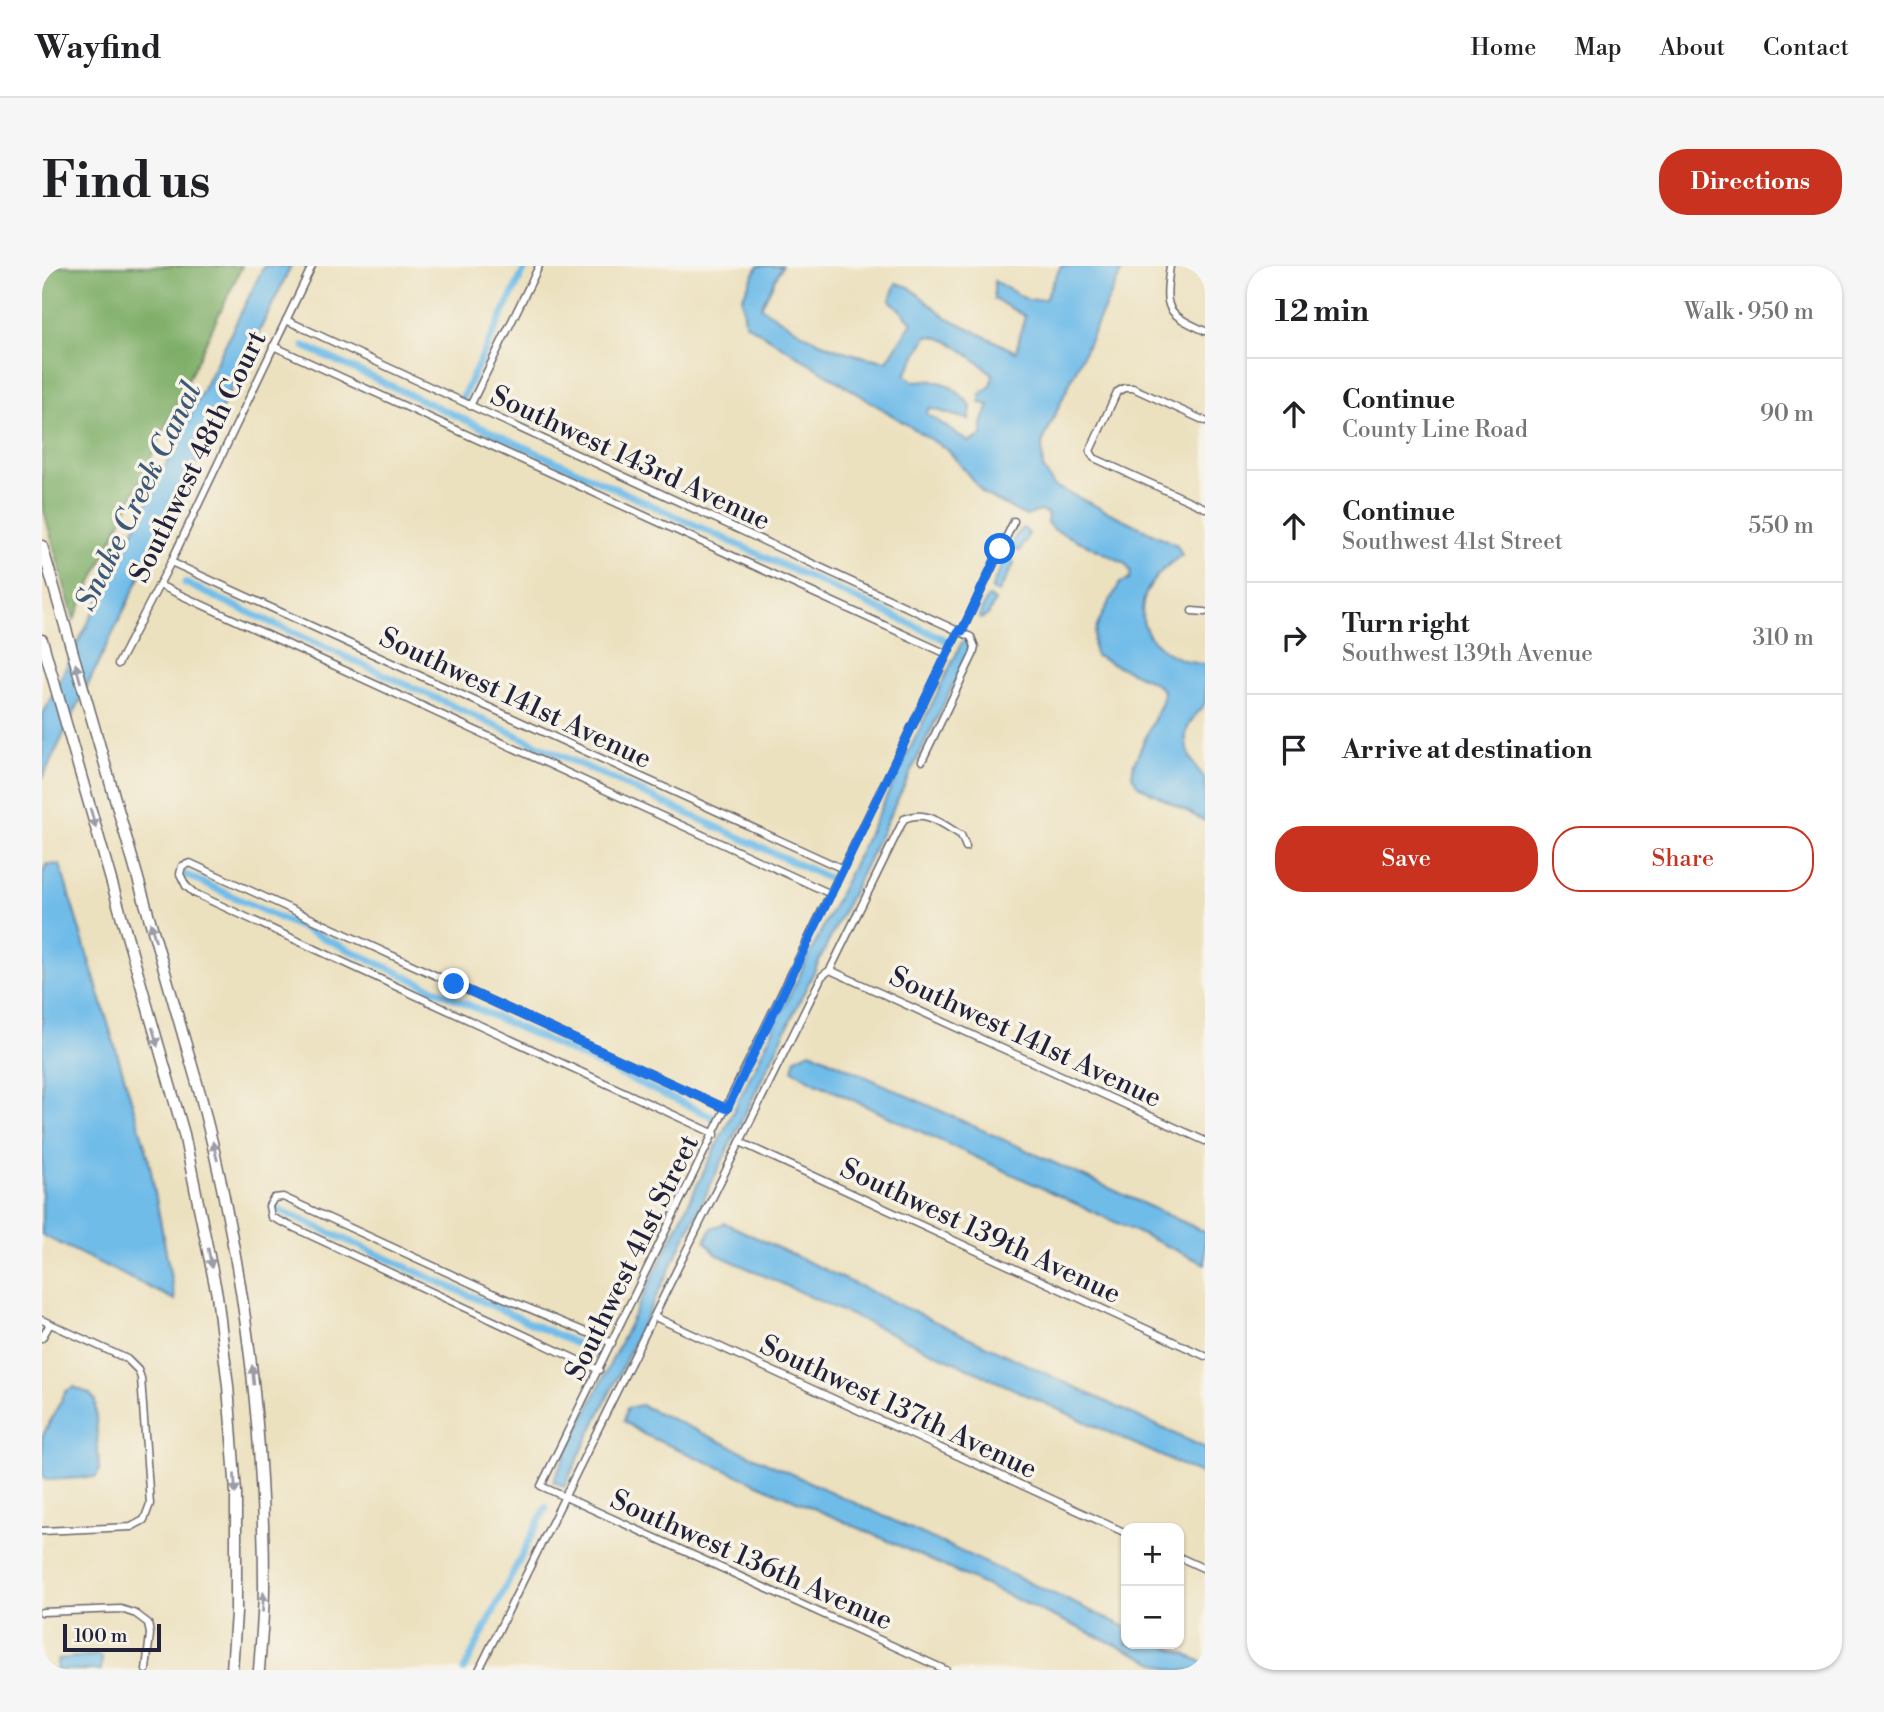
<!DOCTYPE html>
<meta charset="utf-8">
<style>
:root{--surface:#fff;--page:#f6f6f6;--text:#202124;--muted:#757577;--line:#e0e0e0;--accent:#c8321e}
body{margin:0;font-family:"Libre Bodoni",serif;background:var(--page);color:var(--text)}
.controls{position:absolute;right:21px;bottom:21px;display:grid;overflow:hidden;border-radius:14px;box-shadow:0 2px 5px #0004}
.controls button{width:63px;height:63px;display:grid;place-items:center;padding:0;border:0;border-bottom:2px solid var(--line);background:var(--surface);color:var(--text);font:35px sans-serif}
.scale{position:absolute;left:21px;bottom:18px;width:98px;box-sizing:border-box;padding-left:7px;border:4px solid #22223b;border-top:0;font-size:19px;line-height:24px;white-space:nowrap;color:#22223b;-webkit-text-stroke:5px #f7f3e8;paint-order:stroke}
.stop{position:absolute;width:21px;height:21px;margin:-16px;border:5px solid #1a73e8;border-radius:50%;background:#fff}
.stop.end{background:#1a73e8;border-color:#fff;box-shadow:0 2px 7px #0008}
.list{margin:0;padding:0;list-style:none}
h2{display:flex;justify-content:space-between;align-items:center;height:91px;margin:0;padding:0 28px;font-size:30px}
h2 small{font-size:23px;font-weight:400;color:var(--muted)}
.list li{display:grid;grid-template-columns:46px 1fr auto;gap:21px;align-items:center;box-sizing:border-box;height:112px;padding:0 28px;border-top:2px solid var(--line)}
.list b{display:block;font-size:26px;white-space:nowrap}
.list p{margin:0;font-size:23px;white-space:nowrap;color:var(--muted)}
.list em{font-size:23px;font-style:normal;color:var(--muted)}
.actions{display:flex;gap:14px;padding:21px 28px}
.actions a{flex:1;padding:16px 0;border:2px solid var(--accent);border-radius:28px;text-align:center;font-size:24px;color:var(--accent)}
.actions .main{background:var(--accent);color:#fff}
.icon{flex:none;width:38px;height:38px;fill:none;stroke:currentColor;stroke-width:2;stroke-linecap:round;stroke-linejoin:round}
.map{position:relative;flex:none;width:1163px;height:1404px;overflow:hidden;border-radius:28px}
header{display:flex;align-items:center;gap:42px;box-sizing:border-box;height:98px;padding:0 35px;background:var(--surface);border-bottom:2px solid var(--line)}
header strong{font-size:33px}
nav{display:flex;gap:38px;margin-inline-start:auto;font-size:24px}
.intro{display:flex;align-items:center;justify-content:space-between;box-sizing:border-box;height:168px;padding:0 42px}
h1{margin:0;font-size:49px}
.button{padding:18px 32px;border-radius:28px;background:var(--accent);color:#fff;font-size:24px;font-weight:700}
main{display:flex;gap:42px;padding:0 42px}
aside{flex:1;background:var(--surface);border-radius:28px;box-shadow:0 2px 5px #0004}
.map>svg:first-child{display:block}
.forest{fill:#7eae68;stroke:#506852;stroke-width:2}
.water{fill:#6fbce9;stroke:#486f92;stroke-width:2;fill-rule:evenodd}
.lines{fill:none;stroke-linecap:round;stroke-linejoin:round}
.canal{stroke:#6fbce9;stroke-width:7}
.street-casing{stroke:#696569;stroke-width:9}
.highway-casing{stroke:#696569;stroke-width:13}
.street{stroke:#fff;stroke-width:6}
.highway{stroke:#fff;stroke-width:10}
.oneway{fill:#9c9ca7}
.route{stroke:#1a73e8;stroke-width:9}
.labels{text-anchor:middle;stroke-width:7;stroke-linejoin:round;paint-order:stroke}
.street-label{font-size:28px;fill:#22223b;stroke:#f7f3e8}
.water-label{font-size:30px;font-style:italic;fill:#3d5878;stroke:#f7f3e8}
</style>
<header>
<strong>Wayfind</strong>
<nav><a>Home</a><a>Map</a><a>About</a><a>Contact</a></nav>
</header>
<div class="intro"><h1>Find us</h1><a class="button">Directions</a></div>
<main>
<div class="map">
<svg width="1163" height="1404" viewBox="0 0 1163 1404">
<rect width="100%" height="100%" fill="#f7f3e8"/>
<filter id="ink" filterUnits="userSpaceOnUse"><feTurbulence type="fractalNoise" baseFrequency=".0143" numOctaves="2"/><feDisplacementMap in="SourceGraphic" scale="14" xChannelSelector="R" yChannelSelector="G"/><feConvolveMatrix kernelMatrix="1 2 1 2 8 2 1 2 1" color-interpolation-filters="sRGB"/></filter>
<filter id="wash" filterUnits="userSpaceOnUse"><feTurbulence type="fractalNoise" baseFrequency=".00686" numOctaves="4" result="noise"/><feDisplacementMap in="SourceGraphic" scale="28" xChannelSelector="R" yChannelSelector="G"/><feGaussianBlur stdDeviation="1.57" result="paint"/><feColorMatrix in="noise" values="0 0 0 0 0 0 0 0 0 0 0 0 0 0 0 0 0 1.4 0 .05"/><feComposite in="paint" operator="in"/></filter>
<g filter="url(#wash)">
<rect width="100%" height="100%" fill="#ece1bf"/>
<polygon class="forest" points="0,0 200,0 32,354 0,238"/>
<g class="water">
<polygon points="222,0 249,0 0,513 0,450"/>
<path d="M 716,0 L 740,0 L 719,41 C 764,71 790,87 845,95 L 870,56 L 848,34 L 854,17 L 867,21 L 904,51 L 974,86 L 983,50 L 952,33 L 952,15 L 986,34 L 1003,33 L 1019,0 L 1082,0 L 1000,177 L 1001,202 L 1012,220 L 1135,279 L 1140,289 C 1127,298 1114,308 1106,323 C 1085,365 1124,396 1163,398 C 1163,409 1163,426 1163,436 C 1161,443 1153,448 1150,454 C 1136,474 1148,497 1163,512 L 1163,555 L 1097,520 L 1090,510 L 1092,497 L 1120,436 L 1121,424 L 1109,415 L 1054,390 C 1043,370 1068,336 1078,317 L 1087,314 L 1089,306 L 1083,297 L 1011,263 L 1005,257 L 1006,248 L 998,245 L 984,250 L 942,228 L 907,185 L 703,57 L 700,32 ZM 885,70 C 908,69 933,95 951,108 L 949,120 L 938,128 L 938,137 L 947,139 L 940,158 L 940,170 L 927,176 L 884,147 L 888,142 L 927,154 L 929,140 C 911,119 900,112 871,115 L 863,109 Z"/>
<path d="M 981,262 L 987,267 L 978,285 L 969,282 C 971,274 974,267 981,262 Z"/>
<polygon points="967,292 971,294 972,298 956,327 950,324 950,321 962,294"/>
<polygon points="948,331 953,335 946,349 938,353 937,350 945,332"/>
<polygon points="922,374 926,375 927,386 522,1221 511,1215 919,378"/>
<polygon points="5,598 18,599 106,889 133,1034 0,969 0,610"/>
<polygon points="768,785 1163,966 1163,998 770,815 751,804 754,792"/>
<polygon points="683,957 1163,1182 1163,1210 674,988 663,975 670,962"/>
<polygon points="32,1121 48,1128 53,1134 57,1205 54,1211 5,1214 1,1210 0,1171 24,1125"/>
<polygon points="599,1139 1084,1361 1084,1378 1120,1378 1163,1397 1163,1404 1129,1404 842,1273 601,1168 582,1155 585,1142"/>
<polygon points="56,1389 60,1391 59,1404 14,1404 16,1393"/>
</g>
<g class="lines">
<g class="canal">
<polyline points="262,80 904,374"/>
<polyline points="420,132 484,0"/>
<polyline points="143,317 788,613"/>
<polyline points="144,609 673,852"/>
<polyline points="231,941 557,1088"/>
<polyline points="422,1404 504,1241"/>
</g>
</g>
</g>
<g filter="url(#ink)">
<g class="lines">
<g class="street-casing">
<g id="street">
<path d="M 1128,0 C 1122,43 1123,47 1163,65"/>
<polyline points="244,54 929,371 933,381 931,389 880,495"/>
<polyline points="231,80 905,388"/>
<polyline points="428,140 497,0"/>
<polyline points="1163,155 1091,122 1082,122 1075,126 1048,185 1052,192 1163,242"/>
<polyline points="129,296 801,603"/>
<polyline points="117,319 789,628"/>
<polyline points="1150,345 1163,346"/>
<polyline points="920,365 972,255"/>
<polyline points="76,398 129,296 270,0"/>
<polyline points="788,704 1163,875"/>
<polyline points="673,868 152,627 144,620 138,608 140,600 148,597 685,843"/>
<polyline points="698,876 1163,1090"/>
<polyline points="613,1051 1084,1267"/>
<polyline points="0,1054 85,1093 96,1104 99,1112 108,1238 102,1254 89,1261 0,1265"/>
<polyline points="0,1072 8,1058"/>
<polyline points="557,1104 229,951 227,940 232,932 241,931 450,1027 570,1077"/>
<polyline points="1137,1291 1163,1303"/>
<polyline points="0,1346 79,1343 94,1348 106,1357 108,1368 104,1404"/>
<path d="M 437,1404 L 780,710 L 788,704 L 862,553 C 884,543 900,558 919,569 L 924,581"/>
<polyline points="904,1404 499,1220 917,364"/>
</g>
</g>
<g class="highway-casing">
<g id="highway">
<path d="M 0,280 L 159,831 C 200,991 222,1154 222,1319 C 222,1347 219,1376 217,1404"/>
<polyline points="0,374 142,868 175,1029 186,1120 194,1227 194,1347 190,1404"/>
</g>
</g>
<use href="#street" class="street"/>
<use href="#highway" class="highway"/>
</g>
<defs><path id="oneway-solid" d="M-6-.8H1V-3.2L6.5 0L1 3.2V.8H-6Z" transform="scale(1.75)"/></defs>
<g class="oneway">
<use href="#oneway-solid" transform="translate(36 407) rotate(-105)"/>
<use href="#oneway-solid" transform="translate(51 552) rotate(74)"/>
<use href="#oneway-solid" transform="translate(111 666) rotate(-106)"/>
<use href="#oneway-solid" transform="translate(113 771) rotate(74)"/>
<use href="#oneway-solid" transform="translate(173 885) rotate(-104)"/>
<use href="#oneway-solid" transform="translate(168 992) rotate(79)"/>
<use href="#oneway-solid" transform="translate(211 1109) rotate(-95)"/>
<use href="#oneway-solid" transform="translate(193 1218) rotate(87)"/>
<use href="#oneway-solid" transform="translate(221 1336) rotate(-87)"/>
</g>
</g>
<g class="lines" filter="url(#ink)">
<polyline class="route" points="412,718 685,843 905,388 917,364 920,365 958,283"/>
</g>
<g class="labels">
<g class="street-label">
<text transform="translate(155 190) rotate(-64)" y="10">Southwest 48th Court</text>
<text transform="translate(589 191) rotate(25)" y="10">Southwest 143rd Avenue</text>
<text transform="translate(474 431) rotate(25)" y="10">Southwest 141st Avenue</text>
<text transform="translate(984 770) rotate(25)" y="10">Southwest 141st Avenue</text>
<text transform="translate(939 964) rotate(25)" y="10">Southwest 139th Avenue</text>
<text transform="translate(589 991) rotate(-64)" y="10">Southwest 41st Street</text>
<text transform="translate(857 1140) rotate(25)" y="10">Southwest 137th Avenue</text>
<text transform="translate(710 1293) rotate(24)" y="10">Southwest 136th Avenue</text>
</g>
<g class="water-label">
<text transform="translate(96 230) rotate(-64)" y="10">Snake Creek Canal</text>
</g>
</g>
</svg>
<div class="controls">
<button>+</button>
<button>−</button>
</div>
<div class="scale">100 m</div>
<div class="stop" style="left:958px;top:283px"></div>
<div class="stop end" style="left:412px;top:718px"></div>
</div>
<aside>
<h2>12 min<small>Walk · 950 m</small></h2>
<ul class="list">
<li><svg class="icon" aria-label="ahead" viewBox="0 0 24 24"><path d="M12 20V5M6 11l6-6 6 6"/></svg><div><b>Continue</b><p>County Line Road</p></div><em>90 m</em></li>
<li><svg class="icon" aria-label="ahead" viewBox="0 0 24 24"><path d="M12 20V5M6 11l6-6 6 6"/></svg><div><b>Continue</b><p>Southwest 41st Street</p></div><em>550 m</em></li>
<li><svg class="icon" aria-label="right" viewBox="0 0 24 24"><path d="M7 20v-9h11M14 6l5 5-5 5"/></svg><div><b>Turn right</b><p>Southwest 139th Avenue</p></div><em>310 m</em></li>
<li><svg class="icon" aria-label="arrive" viewBox="0 0 24 24"><path d="M6 21V4h12l-3 4 3 4H6"/></svg><div><b>Arrive at destination</b></div></li>
</ul>
<div class="actions"><a class="main">Save</a><a>Share</a></div>
</aside>
</main>
